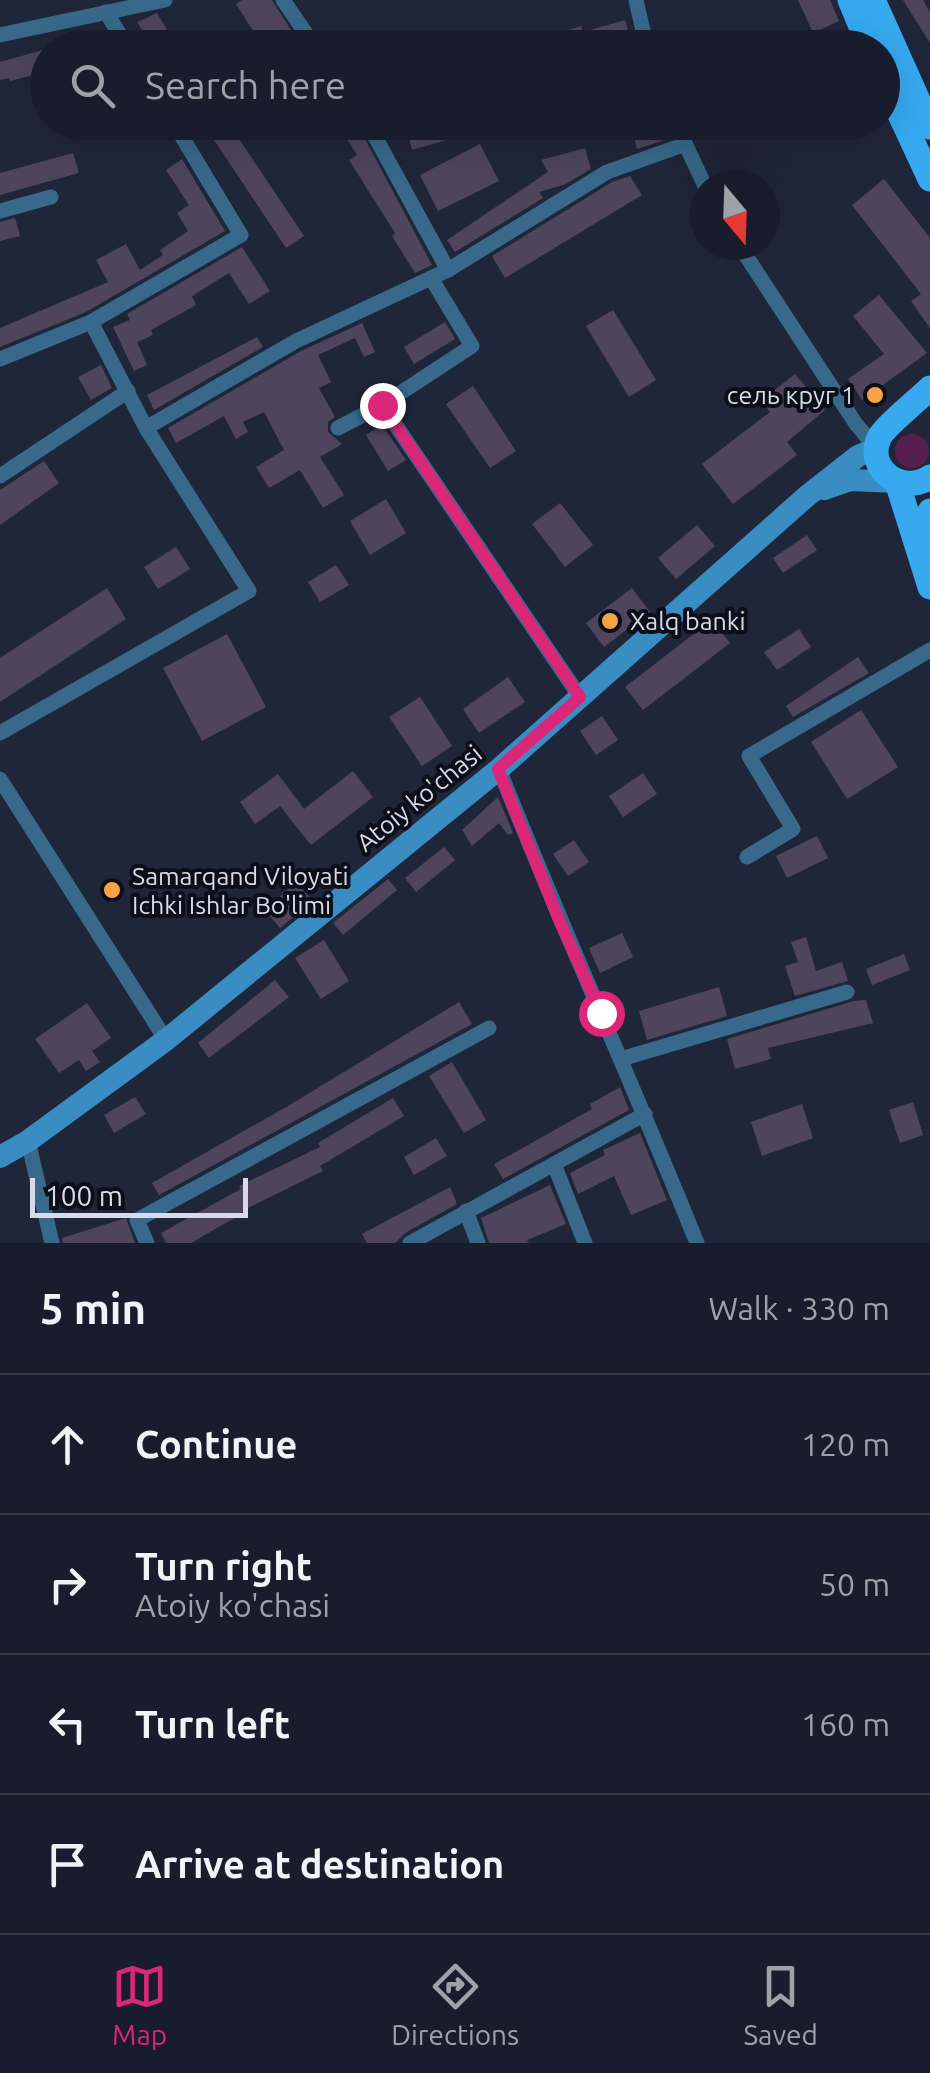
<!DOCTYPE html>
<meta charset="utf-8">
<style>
:root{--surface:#181c2c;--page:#252938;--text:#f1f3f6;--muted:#9fa1a9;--line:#363a48;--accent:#db2777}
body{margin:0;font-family:Ubuntu,sans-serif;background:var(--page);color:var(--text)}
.compass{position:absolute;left:690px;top:170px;width:90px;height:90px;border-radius:50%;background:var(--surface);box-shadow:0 10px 40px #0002;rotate:161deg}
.scale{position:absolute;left:30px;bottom:25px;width:218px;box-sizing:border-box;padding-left:10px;border:5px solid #d7dbe9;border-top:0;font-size:28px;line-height:35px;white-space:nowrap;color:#d7dbe9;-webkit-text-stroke:8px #0c0f18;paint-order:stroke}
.stop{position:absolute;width:30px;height:30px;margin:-22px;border:8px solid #db2777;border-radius:50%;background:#fff}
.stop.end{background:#db2777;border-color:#fff;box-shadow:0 2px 10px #0008}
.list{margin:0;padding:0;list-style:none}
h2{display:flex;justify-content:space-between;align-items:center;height:130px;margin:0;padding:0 40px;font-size:42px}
h2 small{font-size:32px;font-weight:400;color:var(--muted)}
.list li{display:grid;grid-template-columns:65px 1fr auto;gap:30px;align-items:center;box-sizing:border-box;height:140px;padding:0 40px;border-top:2px solid var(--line)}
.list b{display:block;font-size:38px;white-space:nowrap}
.list p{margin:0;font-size:32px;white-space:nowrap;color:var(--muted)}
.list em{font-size:32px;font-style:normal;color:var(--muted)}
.icon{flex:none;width:55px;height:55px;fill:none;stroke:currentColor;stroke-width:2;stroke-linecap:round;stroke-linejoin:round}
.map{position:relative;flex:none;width:930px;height:1243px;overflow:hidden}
.search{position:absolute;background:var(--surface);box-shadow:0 10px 40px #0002;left:30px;right:30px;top:30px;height:110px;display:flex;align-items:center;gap:25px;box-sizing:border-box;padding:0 35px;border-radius:55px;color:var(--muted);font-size:38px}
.sheet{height:690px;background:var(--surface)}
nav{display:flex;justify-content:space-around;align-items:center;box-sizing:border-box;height:140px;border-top:2px solid var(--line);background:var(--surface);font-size:28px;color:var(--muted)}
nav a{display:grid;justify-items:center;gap:5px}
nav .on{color:var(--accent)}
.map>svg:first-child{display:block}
.green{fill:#561f4f}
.building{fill:#4e455c}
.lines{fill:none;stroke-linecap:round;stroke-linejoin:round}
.street{stroke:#38698a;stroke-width:15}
.secondary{stroke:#398dc3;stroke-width:22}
.primary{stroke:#36a9ef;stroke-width:25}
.route{stroke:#db2777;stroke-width:12}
.poi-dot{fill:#f6a247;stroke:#0c0f18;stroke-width:4}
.labels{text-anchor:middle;stroke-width:8;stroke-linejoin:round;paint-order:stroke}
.poi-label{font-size:25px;fill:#d7dbe9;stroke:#0c0f18;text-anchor:start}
.street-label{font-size:25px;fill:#d7dbe9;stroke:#0c0f18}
</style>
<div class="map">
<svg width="930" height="1243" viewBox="0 0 930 1243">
<rect width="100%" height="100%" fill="#20263a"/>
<circle class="green" cx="912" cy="451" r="17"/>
<g class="building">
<polygon points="242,0 272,0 301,46 264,48 236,4"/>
<polygon points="798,0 830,0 839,21 813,33"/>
<polygon points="903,0 923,0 930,12 930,43"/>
<polygon points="157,13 178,48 153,48 137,22"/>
<polygon points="625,20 631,41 606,48 549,48 546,37 581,26 583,32"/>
<polygon points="43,50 48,51 48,71 10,81 9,78 0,80 0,62"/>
<polygon points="202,122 224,122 228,129 231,127 304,236 286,248"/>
<polygon points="336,122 356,122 432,265 415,273 392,236 395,233 349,160 357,155"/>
<polygon points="416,122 470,122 474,132 412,150 406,125"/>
<polygon points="630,122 656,122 662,141 637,149"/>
<polygon points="480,144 499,181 438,211 420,175"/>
<polygon points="585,148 591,169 566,184 539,192 543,198 455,252 447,240 548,172 541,160"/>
<polygon points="73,153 79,173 0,195 0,173"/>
<polygon points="182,159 225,231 86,312 0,347 0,328 108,282 96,260 126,244 140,270 163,255 160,250 188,231 177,213 189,205 166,170"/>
<polygon points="630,176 642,195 505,278 492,256 612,182"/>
<polygon points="884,179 930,238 930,328 911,301 921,294 852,205"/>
<polygon points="15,218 20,236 0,241 0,222"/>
<polygon points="242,247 270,291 249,304 229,273 192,296 196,305 151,330 153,335 137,342 147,365 134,371 113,327 130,320 127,314"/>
<polygon points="879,295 927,353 862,400 848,379 884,354 853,316"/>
<polygon points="613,310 656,380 629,397 586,326"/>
<polygon points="445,322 455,339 414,364 404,347"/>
<polygon points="362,323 375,352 364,357 355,338 318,355 331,382 319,388 335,417 328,422 328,432 342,444 320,457 344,495 323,508 300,470 269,488 256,467 284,450 264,412 243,422 248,432 236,439 224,416 176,443 168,428 301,351"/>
<polygon points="257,337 263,347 154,410 147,395"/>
<polygon points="101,365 112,388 91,400 78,377"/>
<polygon points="795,374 825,410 787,442 797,455 733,504 702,464 770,412 761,401"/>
<polygon points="473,386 516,451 490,468 446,404"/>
<polygon points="382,425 406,460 388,471 366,435"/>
<polygon points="44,461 59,483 0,525 0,490"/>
<polygon points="386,499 406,533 370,555 350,521"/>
<polygon points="560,503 593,545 565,567 532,524"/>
<polygon points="697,525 715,546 676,579 658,558"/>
<polygon points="807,535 817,550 783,573 773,558"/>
<polygon points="176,547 190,569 158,589 144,567"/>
<polygon points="336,565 349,585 320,602 308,582"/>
<polygon points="107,588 126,619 0,702 0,658"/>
<polygon points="632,588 650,612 604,647 586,623"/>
<polygon points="712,620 730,643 643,710 625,687"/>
<polygon points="799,629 811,647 777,670 764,652"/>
<polygon points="227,634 266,707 202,741 163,668"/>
<polygon points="858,657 869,673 793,717 786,706"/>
<polygon points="508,677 525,702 479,733 463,709"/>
<polygon points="420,697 452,746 422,766 389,717"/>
<polygon points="861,710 898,767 847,799 811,742"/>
<polygon points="602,716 618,740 596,755 580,731"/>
<polygon points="353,771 373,797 311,845 280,806 255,824 240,802 278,774 304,809"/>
<polygon points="643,773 657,794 623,817 609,796"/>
<polygon points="498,797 513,833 508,835 499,823 472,846 462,830"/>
<polygon points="817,836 828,858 787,878 776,856"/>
<polygon points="574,840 589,862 568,876 553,854"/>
<polygon points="444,847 455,860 416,892 405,878"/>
<polygon points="388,879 397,890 343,935 333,923"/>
<polygon points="296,882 313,901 280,928 265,910"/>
<polygon points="622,933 633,957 600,973 589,948"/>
<polygon points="806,937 816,971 842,962 848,981 795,996 785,966 798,962 791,942"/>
<polygon points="324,940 349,981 321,999 295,958"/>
<polygon points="904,954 910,970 872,985 866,969"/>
<polygon points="275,980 289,997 209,1058 198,1043"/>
<polygon points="719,987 727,1016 647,1040 639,1011"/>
<polygon points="866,1000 873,1023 768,1048 771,1059 735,1069 727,1039 854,1001"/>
<polygon points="459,1002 472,1024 159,1195 152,1183 288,1106"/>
<polygon points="87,1003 111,1038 92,1051 100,1062 86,1071 79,1060 59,1073 35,1039"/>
<polygon points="452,1062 486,1120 464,1133 429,1076"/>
<polygon points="620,1087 629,1110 503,1179 494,1164 592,1109 590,1104"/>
<polygon points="135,1097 146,1114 114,1133 104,1115"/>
<polygon points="393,1098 404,1116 320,1166 323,1171 242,1211 243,1213 191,1243 166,1243 161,1233 241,1189 239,1186 320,1147 318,1143"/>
<polygon points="913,1102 923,1135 900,1143 889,1110"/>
<polygon points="802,1104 813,1138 762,1156 751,1122"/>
<polygon points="640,1133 667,1200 631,1215 614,1176 578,1194 570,1173 605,1155 603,1150"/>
<polygon points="436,1138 447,1156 414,1175 404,1157"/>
<polygon points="550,1185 566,1224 527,1240 529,1243 489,1243 481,1218"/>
<polygon points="450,1187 457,1204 405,1233 395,1243 367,1243 362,1234"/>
<polygon points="126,1218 135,1243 63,1243 62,1238"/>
</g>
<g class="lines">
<g class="street">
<polyline points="283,0 316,48"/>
<polyline points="636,0 647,48"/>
<polyline points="106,12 128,48"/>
<polyline points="0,35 165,0"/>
<polyline points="367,122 448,270"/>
<polyline points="675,122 705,186"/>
<polyline points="0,211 51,197"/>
<polyline points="739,245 856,424 876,448"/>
<polyline points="0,359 91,322 241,235 173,122"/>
<polyline points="382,405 472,346 431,278"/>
<polyline points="146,428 296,341 448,270 607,172 683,145"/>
<polyline points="338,428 382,405 580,697"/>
<polyline points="0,476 128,391"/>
<polyline points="0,733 249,591 146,428 91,322"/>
<path d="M 499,769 C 562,928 633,1084 697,1243"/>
<polyline points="0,779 166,1040"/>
<polyline points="747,857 793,829 749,756 930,650"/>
<polyline points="621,1059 847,992"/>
<polyline points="28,1141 52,1243"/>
<polyline points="554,1164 585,1243"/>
<polyline points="466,1211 478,1243"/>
<polyline points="147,1243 137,1220 489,1028"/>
<polyline points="410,1243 645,1114"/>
</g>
<g class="secondary">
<polyline points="824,489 850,480 897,482"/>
<polyline points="0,1157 28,1141 166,1040 499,769 807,496 858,456 876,448"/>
</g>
<g class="primary">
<polyline points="850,0 870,48"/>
<polyline points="873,0 930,127"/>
<polyline points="882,76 930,179"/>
<path d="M 930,388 C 919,399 883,428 879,438 C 865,471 904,495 930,477"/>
<polyline points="897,482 930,587"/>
<polyline points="930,511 930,539"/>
</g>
</g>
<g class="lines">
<polyline class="route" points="382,405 580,697 498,769 559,920 601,1013"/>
</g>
<g class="poi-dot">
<circle cx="875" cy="395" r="10"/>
<circle cx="610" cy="621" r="10"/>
<circle cx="112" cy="890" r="10"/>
</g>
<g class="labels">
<g class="poi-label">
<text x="855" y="404" text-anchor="end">сель круг 1</text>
<text x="630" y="630">Xalq banki</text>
<text x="132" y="885">Samarqand Viloyati<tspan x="132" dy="29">Ichki Ishlar Bo'limi</tspan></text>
</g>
<g class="street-label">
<text transform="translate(419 798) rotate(-39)" y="9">Atoiy ko'chasi</text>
</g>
</g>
</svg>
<svg class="compass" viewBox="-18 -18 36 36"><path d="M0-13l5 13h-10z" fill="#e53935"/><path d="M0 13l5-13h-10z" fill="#9fa1a9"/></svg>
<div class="scale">100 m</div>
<div class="stop" style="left:601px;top:1013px"></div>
<div class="stop end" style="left:382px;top:405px"></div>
<div class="search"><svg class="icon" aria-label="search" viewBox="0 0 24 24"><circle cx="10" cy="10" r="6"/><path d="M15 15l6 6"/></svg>Search here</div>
</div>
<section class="sheet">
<h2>5 min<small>Walk · 330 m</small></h2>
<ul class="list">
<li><svg class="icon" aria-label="ahead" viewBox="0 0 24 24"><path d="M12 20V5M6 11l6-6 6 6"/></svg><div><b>Continue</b></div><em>120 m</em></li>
<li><svg class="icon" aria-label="right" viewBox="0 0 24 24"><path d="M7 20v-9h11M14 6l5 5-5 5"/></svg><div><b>Turn right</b><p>Atoiy ko'chasi</p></div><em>50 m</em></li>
<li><svg class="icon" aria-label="left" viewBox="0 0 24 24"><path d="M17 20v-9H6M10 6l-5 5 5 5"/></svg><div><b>Turn left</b></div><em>160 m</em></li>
<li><svg class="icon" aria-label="arrive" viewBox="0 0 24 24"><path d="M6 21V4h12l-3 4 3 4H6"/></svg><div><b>Arrive at destination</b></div></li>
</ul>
</section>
<nav>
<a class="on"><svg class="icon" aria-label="map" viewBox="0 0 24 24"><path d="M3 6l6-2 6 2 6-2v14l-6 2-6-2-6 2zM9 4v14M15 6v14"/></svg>Map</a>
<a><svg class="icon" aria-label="directions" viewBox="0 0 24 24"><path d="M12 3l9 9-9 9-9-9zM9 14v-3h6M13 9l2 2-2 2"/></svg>Directions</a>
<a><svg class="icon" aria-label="saved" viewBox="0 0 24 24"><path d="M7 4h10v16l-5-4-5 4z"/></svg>Saved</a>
</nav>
